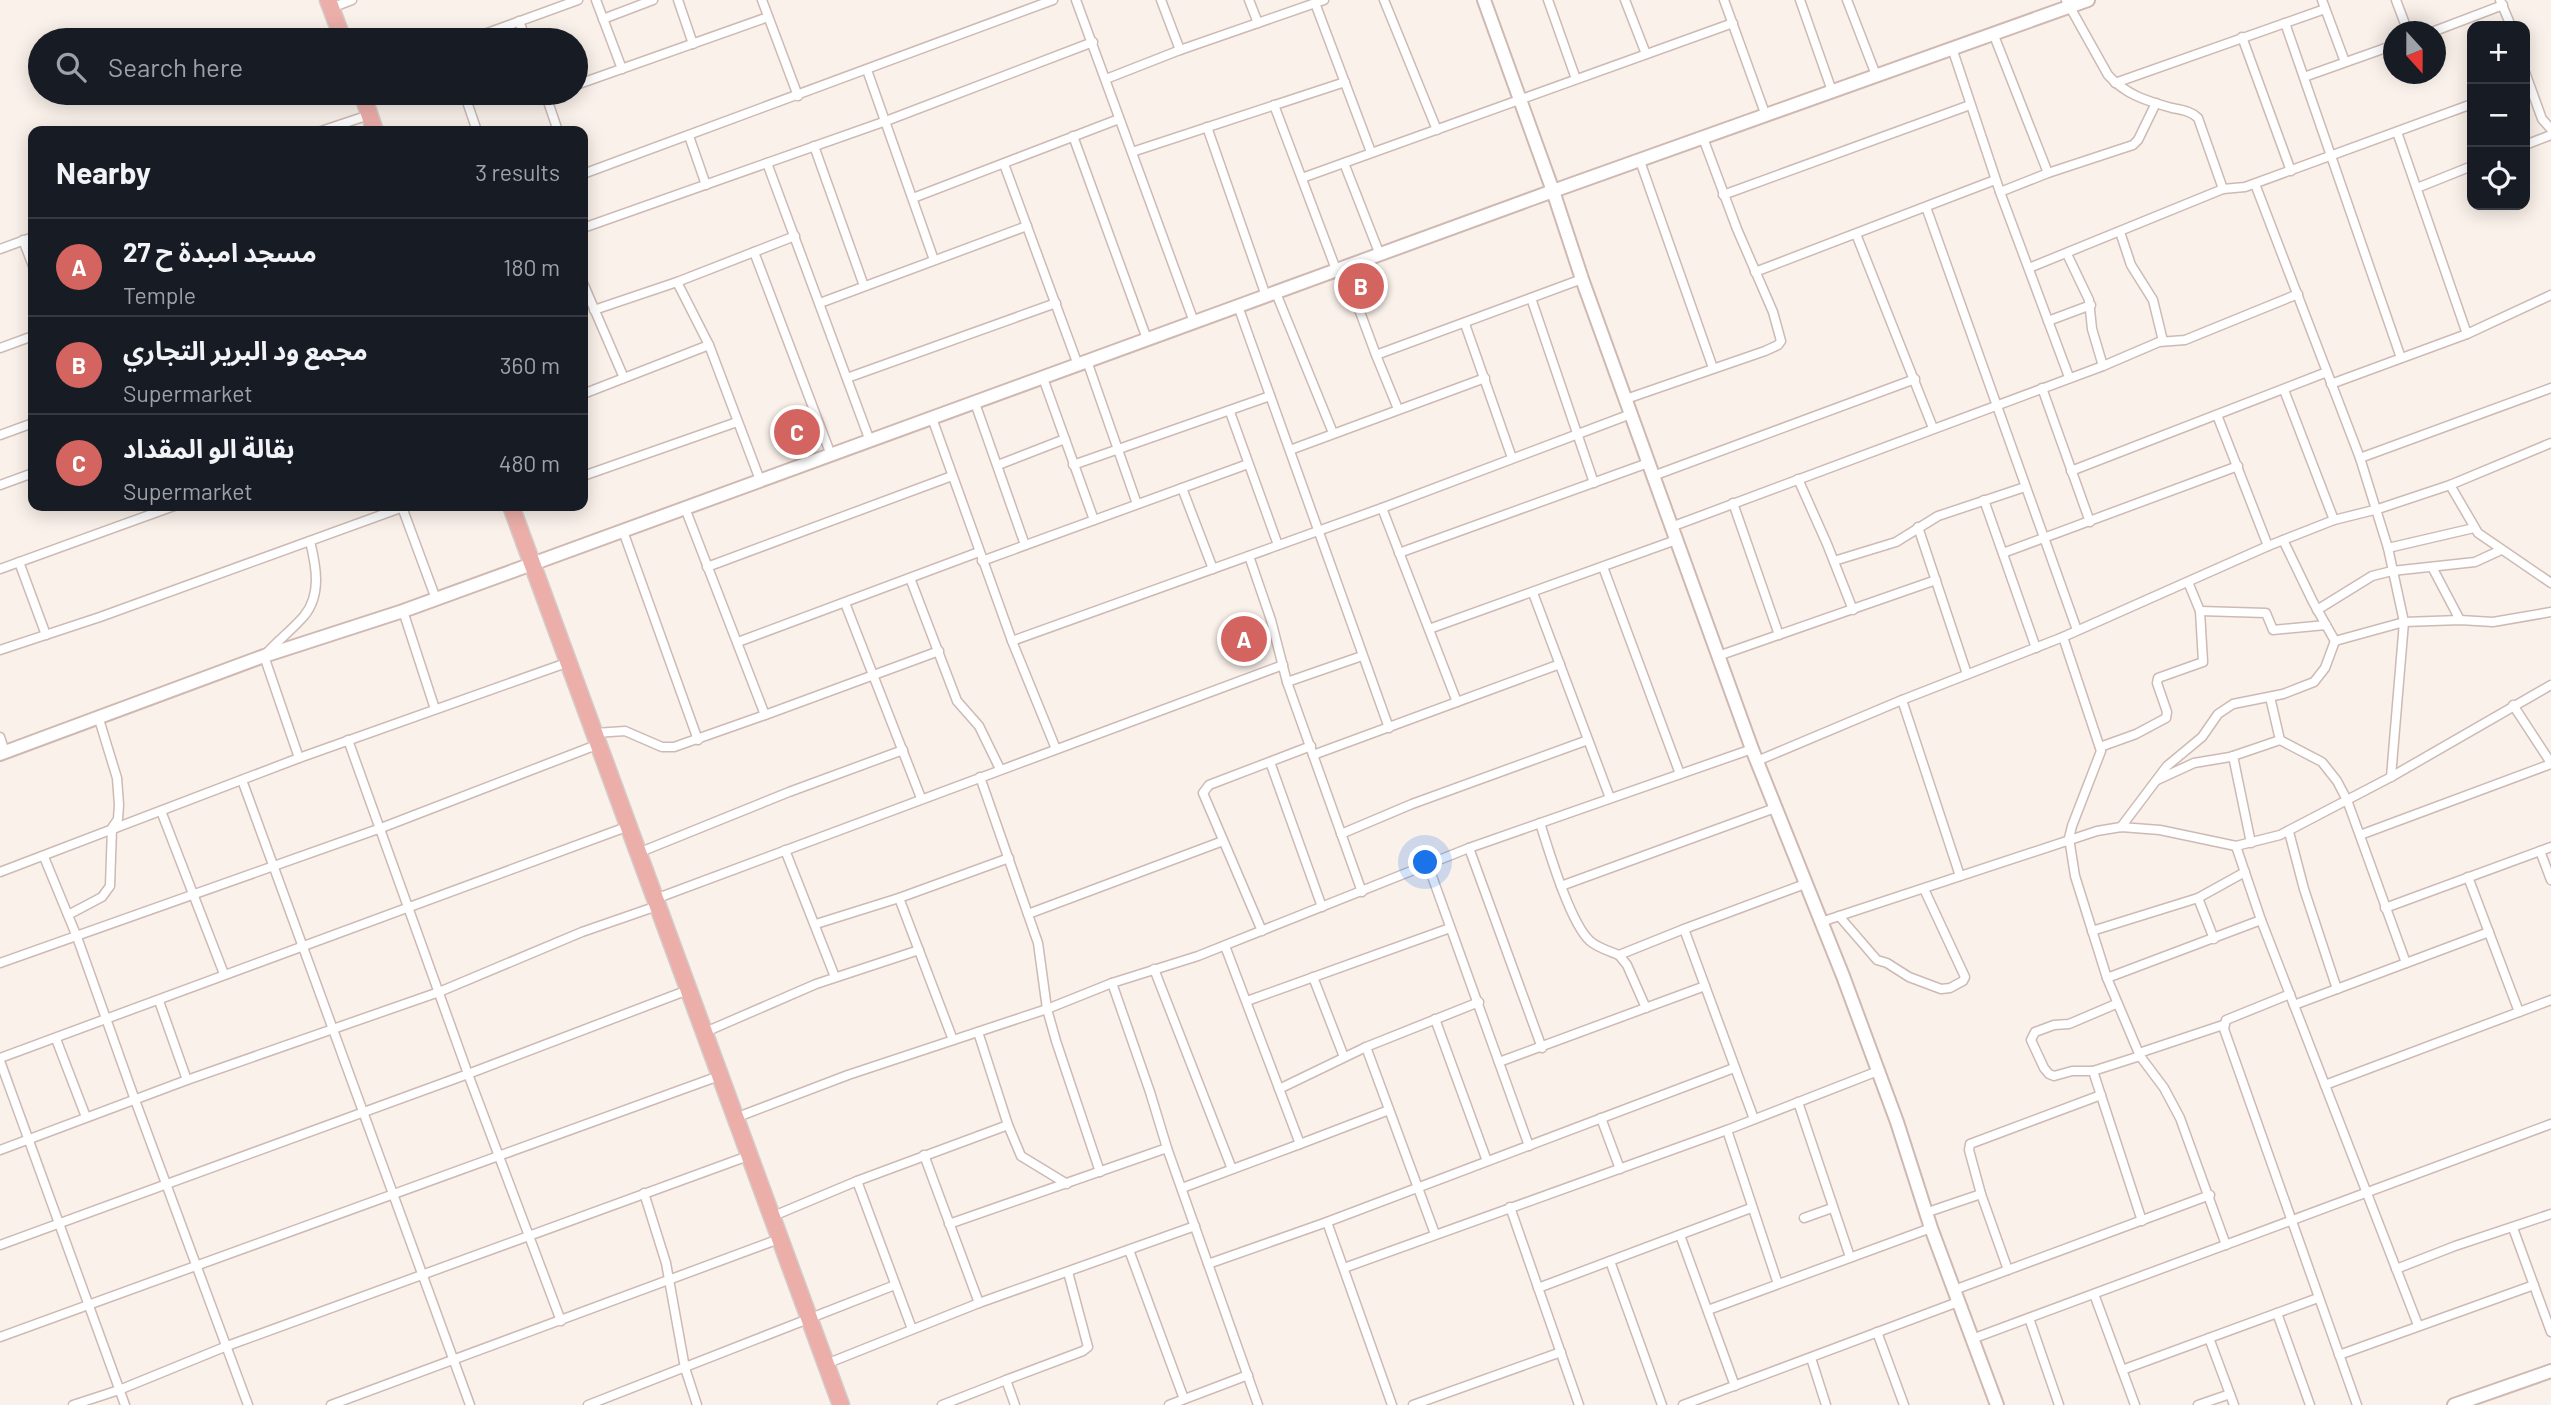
<!DOCTYPE html>
<meta charset="utf-8">
<style>
:root{--surface:#171b24;--page:#242831;--text:#f1f3f6;--muted:#9ea1a6;--line:#363941;--accent:#d3645f}
body{margin:0;font-family:Barlow,"Noto Sans Arabic",sans-serif;background:var(--page);color:var(--text)}
.controls{position:absolute;right:21px;top:21px;display:grid;overflow:hidden;border-radius:14px;box-shadow:0 4px 18px #0003}
.controls button{width:63px;height:63px;display:grid;place-items:center;padding:0;border:0;border-bottom:2px solid var(--line);background:var(--surface);color:var(--text);font:35px sans-serif}
.compass{position:absolute;left:2383px;top:21px;width:63px;height:63px;border-radius:50%;background:var(--surface);box-shadow:0 4px 18px #0003;rotate:159deg}
.you{position:absolute;left:1426px;top:863px;width:24px;height:24px;margin:-18px;border:5px solid #fff;border-radius:50%;background:#1a73e8;box-shadow:0 0 0 10px #1a73e833}
.badge{display:grid;place-items:center;width:46px;height:46px;border-radius:50%;background:var(--accent);color:#fff;font-size:23px;font-weight:700}
.pin{position:absolute;translate:-50% -50%;border:4px solid #fff;box-shadow:0 2px 7px #0006}
.list{margin:0;padding:0;list-style:none}
h2{display:flex;justify-content:space-between;align-items:center;height:91px;margin:0;padding:0 28px;font-size:30px}
h2 small{font-size:23px;font-weight:400;color:var(--muted)}
.list li{display:grid;grid-template-columns:46px 1fr auto;gap:21px;align-items:center;box-sizing:border-box;height:98px;padding:0 28px;border-top:2px solid var(--line)}
.list b{display:block;font-size:26px;white-space:nowrap}
.list p{margin:0;font-size:23px;white-space:nowrap;color:var(--muted)}
.list em{font-size:23px;font-style:normal;color:var(--muted)}
.icon{flex:none;width:38px;height:38px;fill:none;stroke:currentColor;stroke-width:2;stroke-linecap:round;stroke-linejoin:round}
.map{position:relative;flex:none;width:2551px;height:1405px;overflow:hidden}
.search{position:absolute;background:var(--surface);box-shadow:0 4px 18px #0003;left:28px;top:28px;width:560px;height:77px;display:flex;align-items:center;gap:18px;box-sizing:border-box;padding:0 24px;border-radius:38px;color:var(--muted);font-size:26px}
.panel{position:absolute;background:var(--surface);box-shadow:0 4px 18px #0003;left:28px;top:126px;width:560px;height:385px;border-radius:14px}
.map>svg:first-child{display:block}
.lines{fill:none;stroke-linecap:round;stroke-linejoin:round}
.street-casing{stroke:#cdbab4;stroke-width:11}
.secondary-casing{stroke:#cfb9b2;stroke-width:16}
.highway-casing{stroke:#d4ccca;stroke-width:19}
.street{stroke:#fff;stroke-width:8}
.secondary{stroke:#fff;stroke-width:12}
.highway{stroke:#ecaea9;stroke-width:16}
</style>
<div class="map">
<svg width="2551" height="1405" viewBox="0 0 2551 1405">
<rect width="100%" height="100%" fill="#faf1ea"/>
<g class="lines">
<g class="street-casing">
<g id="street">
<polyline points="596,0 622,69"/>
<polyline points="678,0 693,44"/>
<polyline points="762,0 798,96"/>
<polyline points="1076,0 1194,322"/>
<polyline points="1161,0 1180,50"/>
<polyline points="1249,0 1258,23"/>
<polyline points="1384,0 1437,130"/>
<polyline points="1548,0 1576,79"/>
<polyline points="1625,0 1646,54"/>
<polyline points="1724,0 1766,116"/>
<polyline points="1800,0 1832,91"/>
<polyline points="1847,0 1876,75"/>
<path d="M 2066,0 L 2108,75 C 2126,95 2147,101 2172,108 C 2182,110 2191,111 2198,118 L 2223,189 L 2245,187 L 2472,104"/>
<polyline points="2322,0 2345,62"/>
<polyline points="2396,0 2408,32"/>
<polyline points="2500,0 2511,26"/>
<polyline points="1315,3 1371,152"/>
<polyline points="331,8 352,0"/>
<polyline points="603,19 653,0"/>
<polyline points="519,21 526,40"/>
<polyline points="2285,23 2401,358"/>
<polyline points="2432,32 2503,5"/>
<polyline points="1993,33 2048,173"/>
<polyline points="2242,37 2291,171"/>
<polyline points="468,40 578,0"/>
<polyline points="1952,48 2000,192 2069,377"/>
<polyline points="867,70 934,260"/>
<polyline points="2525,72 2542,119 2551,129"/>
<polyline points="2304,77 2394,45"/>
<polyline points="1106,79 1180,50 1324,0"/>
<polyline points="2115,83 2325,9"/>
<polyline points="576,85 768,17"/>
<polyline points="464,93 477,131"/>
<polyline points="545,93 558,131"/>
<polyline points="1274,105 1337,272"/>
<polyline points="1207,127 1266,296"/>
<polyline points="321,131 369,115"/>
<polyline points="2397,132 2467,334"/>
<polyline points="689,136 706,185"/>
<polyline points="1073,136 1147,339"/>
<polyline points="2525,145 2551,135"/>
<polyline points="814,146 864,286"/>
<polyline points="1132,152 1345,82"/>
<polyline points="1640,161 1713,368"/>
<polyline points="767,163 870,441"/>
<polyline points="1344,163 1380,255"/>
<polyline points="1004,164 1078,365"/>
<polyline points="583,174 1053,0"/>
<polyline points="1302,178 1733,23"/>
<polyline points="2255,184 2360,458 2388,548 2404,622 2391,777"/>
<polyline points="2417,188 2472,166"/>
<polyline points="2000,192 2048,173 2133,145 2138,140 2156,103"/>
<polyline points="1723,195 1970,105"/>
<polyline points="913,198 1119,119"/>
<polyline points="1926,207 2077,630"/>
<polyline points="583,228 886,121 1093,42"/>
<polyline points="2120,232 2131,265 2153,300 2163,341"/>
<polyline points="1856,234 1933,428"/>
<polyline points="23,240 33,266"/>
<polyline points="0,249 33,237"/>
<polyline points="754,252 831,455"/>
<polyline points="2067,254 2089,300 2092,329 2103,366"/>
<polyline points="2029,268 2223,189"/>
<polyline points="1344,269 1376,355 1582,279"/>
<polyline points="1755,272 1995,180"/>
<polyline points="677,282 709,345 760,480"/>
<polyline points="583,283 624,378"/>
<polyline points="1276,293 1333,433"/>
<polyline points="1531,298 1594,483"/>
<polyline points="820,303 1027,226"/>
<polyline points="1238,306 1389,728"/>
<polyline points="594,310 677,282 795,236"/>
<polyline points="2048,321 2091,305"/>
<polyline points="1465,324 1512,458"/>
<polyline points="0,348 33,336"/>
<polyline points="1376,355 1398,409"/>
<polyline points="1087,361 1137,504"/>
<polyline points="847,378 1056,303"/>
<polyline points="1043,378 1094,520"/>
<polyline points="2331,384 2467,334 2551,295"/>
<polyline points="2042,388 2090,522"/>
<polyline points="2284,390 2334,520"/>
<polyline points="583,394 709,345"/>
<polyline points="1626,399 1765,351 1778,345 1781,341 1773,312 1737,229 1703,138"/>
<polyline points="975,403 1025,545"/>
<polyline points="1230,412 1278,545"/>
<polyline points="2217,415 2268,546"/>
<polyline points="932,418 1012,641 1056,749"/>
<polyline points="0,435 33,423"/>
<polyline points="1290,450 1485,378"/>
<polyline points="2360,458 2551,388"/>
<polyline points="998,465 1065,439"/>
<polyline points="1073,465 1270,396"/>
<polyline points="2071,471 2327,372"/>
<polyline points="583,476 737,422"/>
<polyline points="1653,476 1915,379"/>
<polyline points="1798,479 1827,544 1853,610"/>
<polyline points="0,485 33,473"/>
<polyline points="2450,485 2478,533 2551,583"/>
<polyline points="1182,488 1213,569"/>
<polyline points="1984,500 2036,648"/>
<polyline points="1733,503 1779,635"/>
<polyline points="402,507 436,599"/>
<polyline points="685,508 765,715 939,651"/>
<polyline points="1382,508 1457,702"/>
<polyline points="1671,527 2103,366 2159,342 2185,340 2298,294"/>
<polyline points="1918,527 1967,674"/>
<polyline points="623,531 698,740"/>
<polyline points="2283,540 2313,602 2335,641 2404,622 2460,620 2493,622 2551,612"/>
<polyline points="2388,548 2474,528"/>
<polyline points="1399,553 1648,463"/>
<polyline points="2003,553 2238,466"/>
<polyline points="1249,556 1271,620 1287,682 1362,892"/>
<polyline points="982,561 1248,464"/>
<polyline points="1834,561 1896,542 1938,516 2025,487"/>
<polyline points="19,562 46,635"/>
<polyline points="707,567 952,476"/>
<polyline points="1603,567 1680,774"/>
<polyline points="2432,567 2460,620"/>
<polyline points="0,569 174,506"/>
<polyline points="910,578 957,701 979,726 1000,769"/>
<polyline points="1533,593 1610,798"/>
<polyline points="845,603 921,798"/>
<polyline points="2317,610 2372,576 2392,571 2475,562 2501,550"/>
<polyline points="403,611 435,709"/>
<polyline points="2200,611 2266,613 2273,630 2326,625"/>
<polyline points="1429,629 1676,540"/>
<polyline points="2063,637 2101,751 2072,826 2069,838 2075,876 2107,978 2140,1056 2164,1088 2180,1118 2226,1245"/>
<polyline points="1012,641 1382,508 1631,414"/>
<polyline points="738,642 979,552"/>
<polyline points="0,650 100,617 406,506"/>
<polyline points="1718,656 1936,580"/>
<polyline points="1287,682 1362,656"/>
<polyline points="2270,697 2280,740 2322,762 2337,781 2347,800 2406,963"/>
<polyline points="1902,700 1960,876"/>
<polyline points="2513,705 2551,763"/>
<polyline points="595,733 625,731 662,747 674,747 765,715"/>
<polyline points="0,737 5,752"/>
<polyline points="348,740 468,1074 561,1321"/>
<polyline points="2100,747 2136,734 2166,718 2167,712 2157,683 2158,678 2203,662 2200,611 2188,582"/>
<polyline points="1313,755 1560,664"/>
<polyline points="2233,756 2251,843"/>
<path d="M 299,758 L 264,656 C 276,642 292,630 304,616 C 322,594 316,566 310,541"/>
<polyline points="1757,761 1902,700 2063,637 2268,546 2334,520 2378,509 2450,485 2551,443"/>
<polyline points="1270,762 1322,907"/>
<polyline points="980,777 1038,943 1047,1009 1056,1041 1100,1172"/>
<polyline points="242,780 470,1405"/>
<polyline points="2157,780 2194,763 2230,757 2280,740"/>
<polyline points="161,811 224,974"/>
<path d="M 1540,823 C 1549,851 1570,923 1590,941 C 1598,948 1609,951 1619,955 L 1684,929"/>
<polyline points="2121,827 2167,766 2202,737 2218,714 2233,704 2283,694 2314,682 2325,668 2335,641"/>
<polyline points="2289,832 2304,889 2337,989"/>
<polyline points="1341,834 1412,804 1588,740"/>
<polyline points="2360,835 2551,764"/>
<polyline points="2236,846 2261,920 2418,1325"/>
<polyline points="1469,848 1542,1048"/>
<polyline points="785,850 835,977"/>
<polyline points="2540,851 2551,880"/>
<polyline points="638,853 789,792 903,750"/>
<polyline points="44,857 77,937 135,1100 248,1405"/>
<polyline points="1428,865 1529,1146"/>
<polyline points="0,872 299,758 569,662"/>
<polyline points="2468,877 2519,1012"/>
<polyline points="1561,886 1775,808"/>
<polyline points="899,898 953,1040"/>
<polyline points="2198,898 2245,872"/>
<polyline points="655,899 1283,665"/>
<polyline points="2385,908 2551,847"/>
<polyline points="1028,914 1223,841"/>
<polyline points="68,915 102,897 110,886 112,828 118,819 119,805 117,778 98,716"/>
<polyline points="1839,916 1877,960 1887,963 1909,977 1941,989 1950,988 1963,981 1965,977 1924,889"/>
<polyline points="1821,922 2097,831 2121,827 2160,830 2236,846 2280,835 2391,777 2551,685"/>
<polyline points="816,924 899,898 1009,858"/>
<polyline points="1262,931 1203,793 1209,785 1311,746"/>
<polyline points="2092,931 2198,898 2214,939"/>
<polyline points="1619,955 1627,965 1646,1008"/>
<polyline points="0,963 381,828 599,744"/>
<polyline points="1154,969 1232,1169"/>
<polyline points="1313,977 1344,1057"/>
<polyline points="2107,978 2261,920"/>
<polyline points="1112,983 1150,1092 1167,1148 1258,1405"/>
<polyline points="2290,994 2226,1020 2224,1029 2357,1405"/>
<polyline points="159,1001 187,1080"/>
<polyline points="1247,1001 1450,928"/>
<polyline points="2116,1004 2069,1024 2054,1025 2035,1032 2031,1040 2044,1068 2049,1074 2054,1076 2072,1071 2093,1071 2140,1056"/>
<polyline points="2294,1005 2489,932"/>
<polyline points="1435,1019 1487,1161"/>
<polyline points="978,1032 1008,1125"/>
<polyline points="703,1033 816,984 919,950"/>
<polyline points="56,1039 86,1117"/>
<polyline points="1366,1047 1435,1234"/>
<polyline points="2139,1053 2223,1025"/>
<polyline points="0,1058 629,826"/>
<polyline points="0,1061 125,1405"/>
<polyline points="1499,1062 1705,986"/>
<polyline points="2093,1071 2142,1221"/>
<polyline points="2325,1085 2551,1000"/>
<polyline points="1279,1089 1366,1047 1479,1002"/>
<polyline points="1798,1102 1850,1257"/>
<polyline points="735,1118 848,1075 1047,1009 1112,983 1198,956 1469,848 1752,749"/>
<polyline points="1601,1118 1620,1169"/>
<polyline points="1754,1119 1684,929 1805,884"/>
<polyline points="1727,1130 1778,1284"/>
<polyline points="1300,1144 1389,1110"/>
<polyline points="0,1150 187,1080 439,992 582,932 657,906"/>
<polyline points="924,1155 979,1303"/>
<polyline points="857,1181 912,1329"/>
<polyline points="1182,1188 1300,1144 1225,946"/>
<polyline points="644,1193 666,1263 685,1368 697,1405"/>
<polyline points="1510,1207 1579,1405"/>
<polyline points="1925,1213 1981,1194"/>
<polyline points="771,1217 857,1181 1008,1125 1021,1156 1067,1184"/>
<polyline points="1804,1218 1832,1208"/>
<polyline points="1327,1222 1392,1405"/>
<polyline points="949,1224 1167,1148"/>
<polyline points="2513,1228 2551,1332"/>
<polyline points="1680,1235 1735,1386"/>
<polyline points="0,1245 468,1074 688,990"/>
<polyline points="1129,1250 1184,1399"/>
<polyline points="1610,1261 1662,1405"/>
<polyline points="1208,1264 1327,1222 1734,1068"/>
<polyline points="1344,1268 1727,1130 1878,1071"/>
<polyline points="2396,1269 2455,1246 2551,1214"/>
<polyline points="2008,1270 1981,1194 1969,1150 1970,1144 2101,1095"/>
<polyline points="1538,1288 1751,1208"/>
<polyline points="1954,1290 2210,1195"/>
<polyline points="2094,1294 2135,1405"/>
<polyline points="1708,1310 1931,1228"/>
<polyline points="2277,1313 2310,1405"/>
<polyline points="2029,1318 2059,1405"/>
<polyline points="1877,1332 1904,1405"/>
<polyline points="0,1337 719,1076"/>
<polyline points="2209,1338 2234,1405"/>
<polyline points="1972,1339 2551,1124"/>
<polyline points="2339,1355 2534,1285"/>
<polyline points="1811,1358 1826,1405"/>
<polyline points="826,1364 979,1303 1195,1226"/>
<polyline points="2122,1370 2318,1298"/>
<polyline points="73,1405 119,1390 227,1346 748,1156"/>
<polyline points="331,1405 779,1239"/>
<polyline points="588,1405 895,1285"/>
<polyline points="942,1405 1006,1380"/>
<polyline points="1015,1405 1006,1380 1083,1351 1088,1347 1068,1272"/>
<polyline points="1169,1405 1248,1375"/>
<polyline points="1413,1405 1561,1352"/>
<polyline points="1683,1405 1958,1302"/>
<polyline points="2198,1405 2230,1394"/>
</g>
</g>
<g class="secondary-casing">
<g id="secondary">
<polyline points="1484,0 1553,191 1582,279 1752,749 1843,976 1897,1122 1931,1228 1997,1405"/>
<polyline points="0,754 264,656 403,611 532,564 1553,191 2088,0"/>
<polyline points="2454,1405 2551,1371"/>
</g>
</g>
<g class="highway-casing">
<g id="highway">
<polyline points="328,0 343,40"/>
<polyline points="362,93 375,131"/>
<polyline points="511,506 841,1405"/>
</g>
</g>
<use href="#street" class="street"/>
<use href="#secondary" class="secondary"/>
<use href="#highway" class="highway"/>
</g>
</svg>
<div class="controls">
<button>+</button>
<button>−</button>
<button><svg class="icon" aria-label="locate" viewBox="0 0 24 24"><circle cx="12" cy="12" r="6"/><path d="M12 2v4M12 18v4M2 12h4M18 12h4"/></svg></button>
</div>
<svg class="compass" viewBox="-18 -18 36 36"><path d="M0-13l5 13h-10z" fill="#e53935"/><path d="M0 13l5-13h-10z" fill="#9ea1a6"/></svg>
<div class="you"></div>
<div class="pin badge" style="left:1244px;top:639px">A</div>
<div class="pin badge" style="left:1361px;top:286px">B</div>
<div class="pin badge" style="left:797px;top:432px">C</div>
<div class="search"><svg class="icon" aria-label="search" viewBox="0 0 24 24"><circle cx="10" cy="10" r="6"/><path d="M15 15l6 6"/></svg>Search here</div>
<section class="panel">
<h2>Nearby<small>3 results</small></h2>
<ul class="list">
<li><span class="badge">A</span><div><b>مسجد امبدة ح 27</b><p>Temple</p></div><em>180 m</em></li>
<li><span class="badge">B</span><div><b>مجمع ود البرير التجاري</b><p>Supermarket</p></div><em>360 m</em></li>
<li><span class="badge">C</span><div><b>بقالة الو المقداد</b><p>Supermarket</p></div><em>480 m</em></li>
</ul>
</section>
</div>
